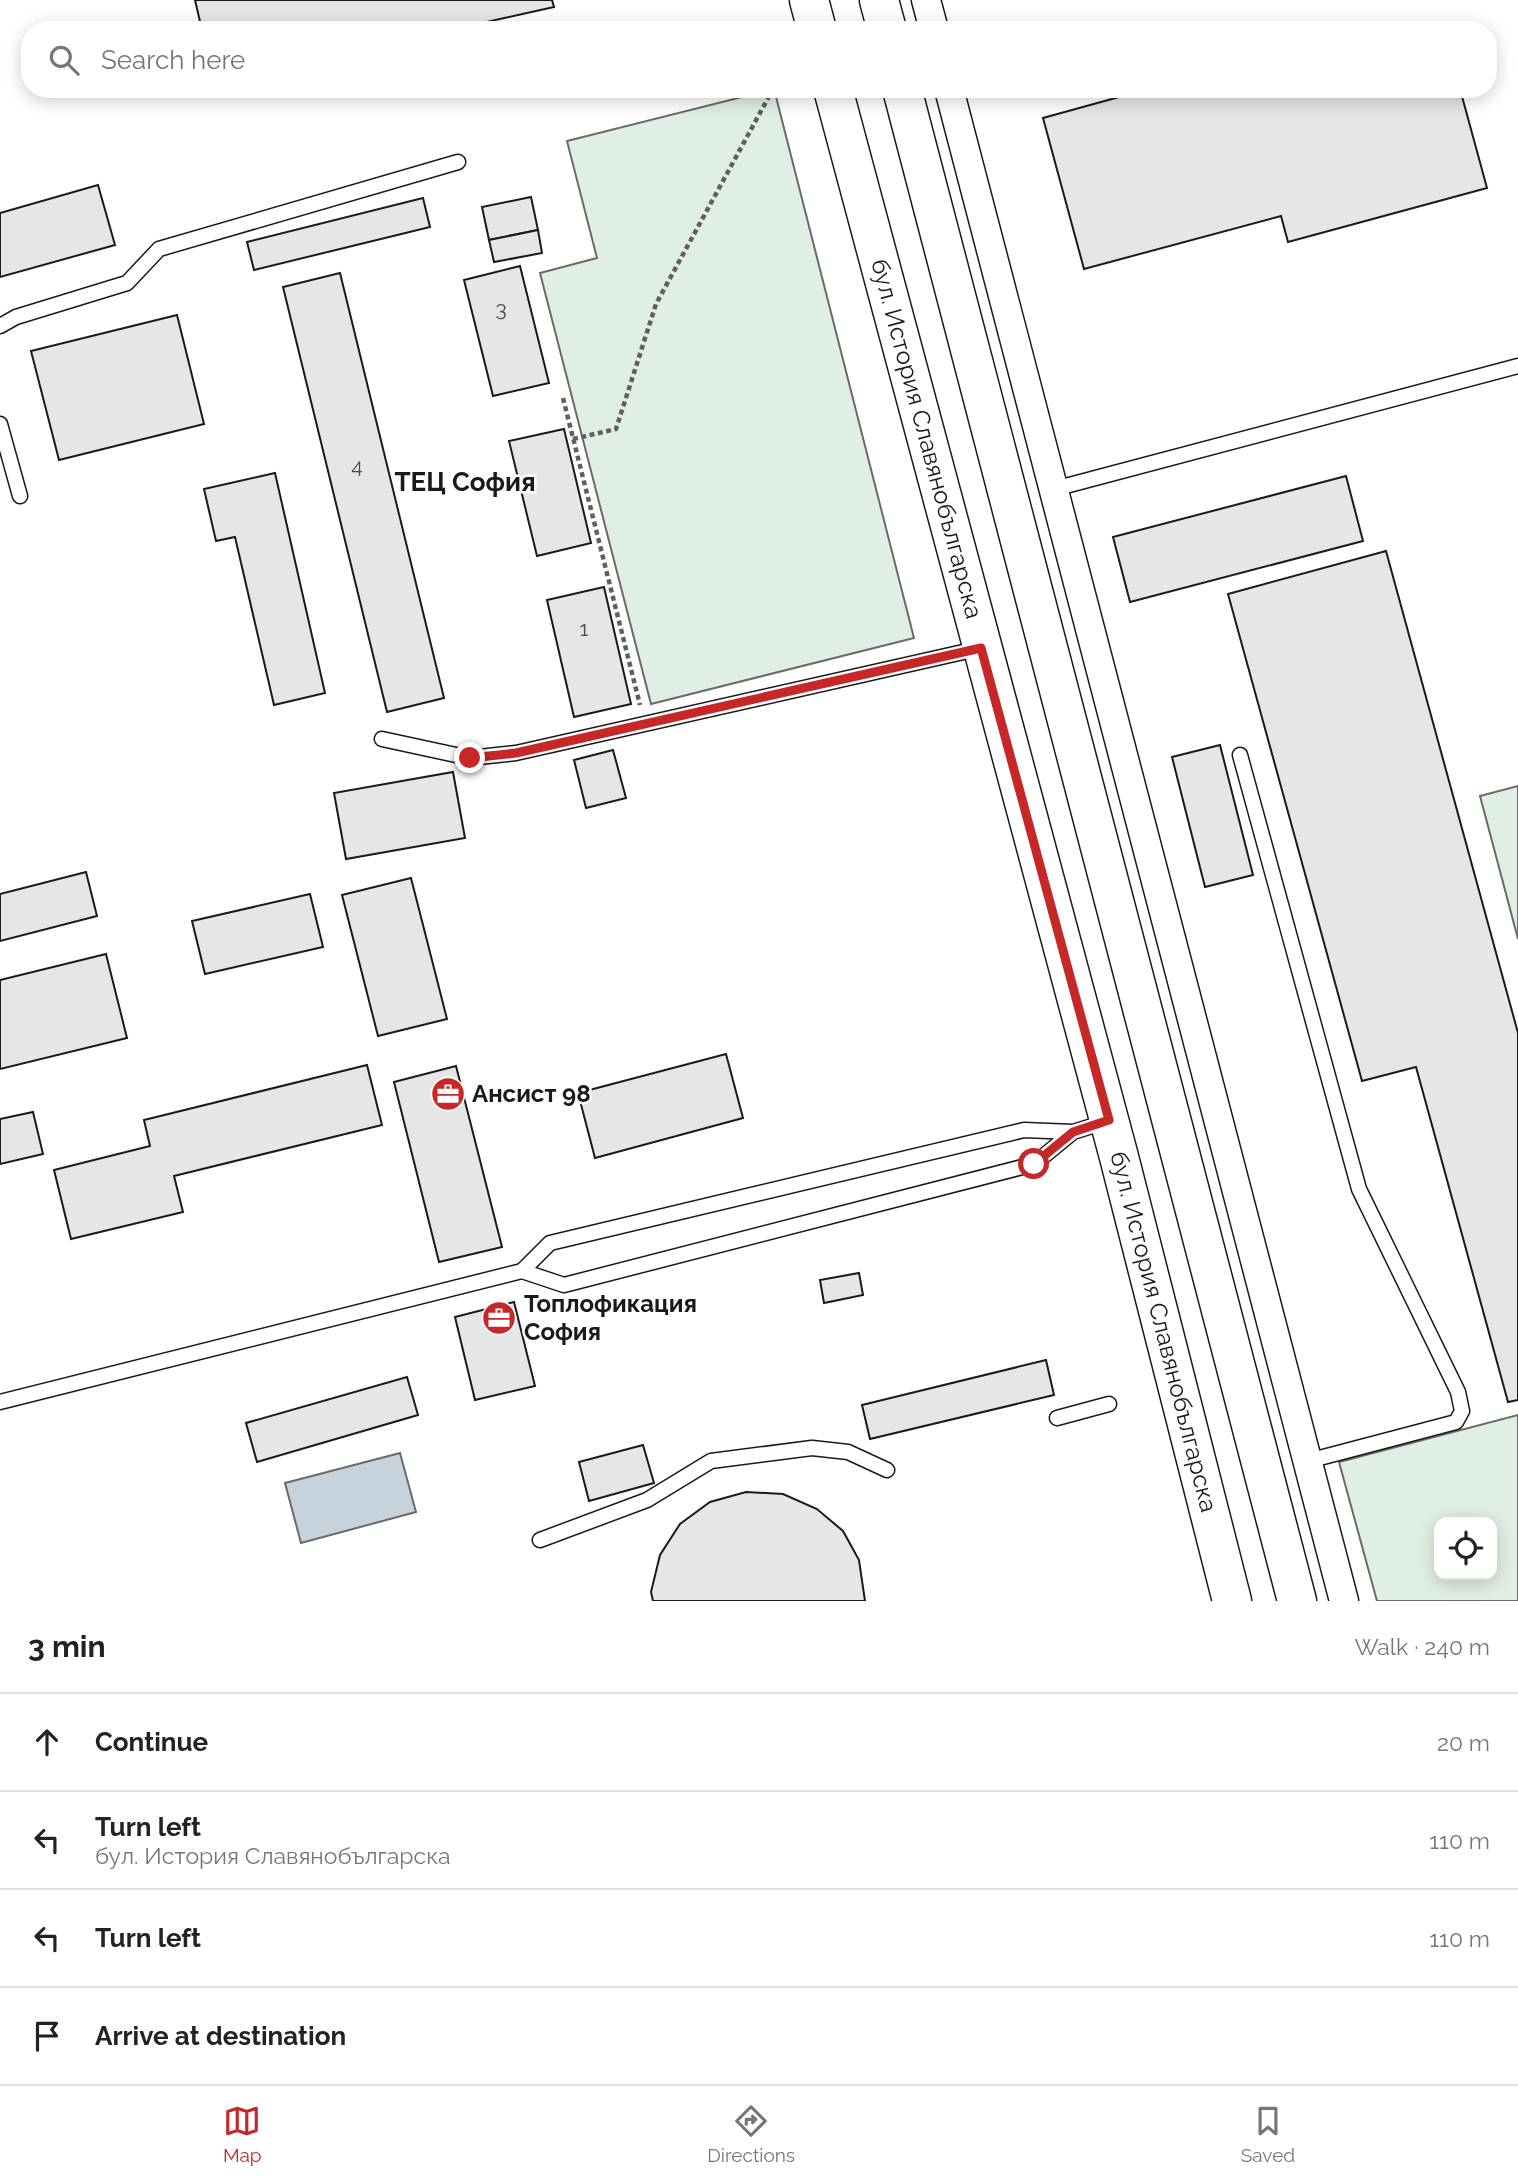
<!DOCTYPE html>
<meta charset="utf-8">
<style>
:root{--surface:#fff;--page:#f6f6f6;--text:#222;--muted:#767676;--line:#e0e0e0;--accent:#c62828}
body{margin:0;font-family:Raleway,sans-serif;background:var(--page);color:var(--text)}
.controls{position:absolute;right:21px;bottom:21px;display:grid;overflow:hidden;border-radius:14px;box-shadow:0 4px 18px #0003}
.controls button{width:63px;height:63px;display:grid;place-items:center;padding:0;border:0;border-bottom:2px solid var(--line);background:var(--surface);color:var(--text);font:35px sans-serif}
.stop{position:absolute;width:21px;height:21px;margin:-16px;border:5px solid #c62828;border-radius:50%;background:#fff}
.stop.end{background:#c62828;border-color:#fff;box-shadow:0 2px 7px #0008}
.list{margin:0;padding:0;list-style:none}
h2{display:flex;justify-content:space-between;align-items:center;height:91px;margin:0;padding:0 28px;font-size:30px}
h2 small{font-size:23px;font-weight:400;color:var(--muted)}
.list li{display:grid;grid-template-columns:46px 1fr auto;gap:21px;align-items:center;box-sizing:border-box;height:98px;padding:0 28px;border-top:2px solid var(--line)}
.list b{display:block;font-size:26px;white-space:nowrap}
.list p{margin:0;font-size:23px;white-space:nowrap;color:var(--muted)}
.list em{font-size:23px;font-style:normal;color:var(--muted)}
.icon{flex:none;width:38px;height:38px;fill:none;stroke:currentColor;stroke-width:2;stroke-linecap:round;stroke-linejoin:round}
.map{position:relative;flex:none;width:1518px;height:1601px;overflow:hidden}
.search{position:absolute;background:var(--surface);box-shadow:0 4px 18px #0003;left:21px;right:21px;top:21px;height:77px;display:flex;align-items:center;gap:18px;box-sizing:border-box;padding:0 24px;border-radius:28px;color:var(--muted);font-size:26px}
.sheet{height:483px;background:var(--surface)}
nav{display:flex;justify-content:space-around;align-items:center;box-sizing:border-box;height:98px;border-top:2px solid var(--line);background:var(--surface);font-size:19px;color:var(--muted)}
nav a{display:grid;justify-items:center;gap:4px}
nav .on{color:var(--accent)}
.map>svg:first-child{display:block}
.green{fill:#e0efe3;stroke:#6a6a6a;stroke-width:2;fill-rule:evenodd}
.water{fill:#c6d2dc;stroke:#6a6a6a;stroke-width:2}
.building{fill:#e6e6e6;stroke:#1a1a1a;stroke-width:2}
.lines{fill:none;stroke-linecap:round;stroke-linejoin:round}
.lane-casing{stroke:#1a1a1a;stroke-width:17}
.street-casing{stroke:#1a1a1a;stroke-width:31}
.secondary-casing{stroke:#1a1a1a;stroke-width:41}
.path{stroke:#5f5f5f;stroke-width:4.5;stroke-dasharray:5 3.5;stroke-linecap:butt}
.lane{stroke:#fff;stroke-width:14}
.street{stroke:#fff;stroke-width:28}
.secondary{stroke:#fff;stroke-width:38}
.route{stroke:#c62828;stroke-width:9}
.labels{text-anchor:middle;stroke-width:5;stroke-linejoin:round;paint-order:stroke}
.number-label{font-size:21px;fill:#4d4d4d}
.street-label{font-size:24px;fill:#1a1a1a;stroke:#fff}
.poi-label{font-size:24px;font-weight:bold;fill:#1a1a1a;stroke:#fff;text-anchor:start}
.neighbourhood-label{font-size:26px;font-weight:bold;fill:#1a1a1a;stroke:#fff}
</style>
<div class="map">
<svg width="1518" height="1601" viewBox="0 0 1518 1601">
<rect width="100%" height="100%" fill="#fff"/>
<g class="green">
<polygon points="774,89 914,638 651,704 540,273 597,258 567,141"/>
<polygon points="1518,786 1518,939 1480,796"/>
<path d="M 1518,1415 L 1518,1601 L 1377,1601 L 1339,1462 ZM 1492,1522 L 1492,1575 L 1439,1575 L 1439,1522 Z"/>
</g>
<polygon class="water" points="400,1453 416,1512 301,1543 285,1483"/>
<g class="building">
<polygon points="195,0 552,0 554,7 451,30 202,30"/>
<polygon points="1148,89 1460,89 1487,188 1288,242 1281,216 1084,269 1043,118"/>
<polygon points="98,185 115,245 0,277 0,213"/>
<polygon points="531,197 538,230 489,240 482,207"/>
<polygon points="423,198 430,227 254,270 247,242"/>
<polygon points="538,230 542,253 494,262 489,240"/>
<polygon points="520,266 549,383 493,396 464,280"/>
<polygon points="340,273 444,698 387,712 283,287"/>
<polygon points="177,315 204,424 59,460 31,351"/>
<polygon points="564,429 591,543 537,556 509,441"/>
<polygon points="275,473 325,693 274,705 235,537 216,541 204,489"/>
<polygon points="1346,476 1363,541 1130,602 1113,537"/>
<polygon points="1386,551 1518,1033 1518,1400 1508,1402 1416,1067 1362,1081 1228,594"/>
<polygon points="604,587 631,704 574,717 547,600"/>
<polygon points="1220,745 1253,875 1205,887 1172,757"/>
<polygon points="613,750 626,798 586,808 574,760"/>
<polygon points="453,772 465,838 346,859 334,793"/>
<polygon points="86,872 97,916 0,941 0,894"/>
<polygon points="411,878 447,1019 378,1036 342,895"/>
<polygon points="310,894 323,947 205,974 192,921"/>
<polygon points="106,954 127,1038 0,1069 0,980"/>
<polygon points="726,1054 743,1118 595,1158 578,1093"/>
<polygon points="367,1065 382,1125 174,1176 183,1212 71,1239 54,1170 150,1146 144,1120"/>
<polygon points="456,1066 502,1247 439,1262 394,1082"/>
<polygon points="33,1112 43,1154 0,1164 0,1119"/>
<polygon points="859,1273 863,1295 824,1303 820,1280"/>
<polygon points="514,1302 535,1386 475,1400 455,1317"/>
<polygon points="1046,1360 1054,1395 870,1439 862,1405"/>
<polygon points="407,1377 418,1415 257,1462 246,1423"/>
<polygon points="643,1445 654,1483 589,1501 579,1462"/>
<polygon points="746,1492 783,1494 817,1509 843,1531 859,1560 865,1601 653,1601 651,1592 660,1555 680,1524 710,1502"/>
</g>
<g class="lines">
<g class="lane-casing">
<g id="lane">
<polyline points="0,326 16,317 127,283 159,249 458,162"/>
<polyline points="0,424 20,496"/>
<polyline points="1054,489 1518,366"/>
<polyline points="382,739 470,758 516,753 981,648"/>
<polyline points="1240,755 1359,1189 1458,1392 1462,1411 1456,1422 1308,1461"/>
<polyline points="1073,1132 1034,1164 564,1285 522,1271 550,1243 1024,1130 1073,1132 1108,1121"/>
<polyline points="0,1402 522,1271"/>
<polyline points="1057,1418 1109,1404"/>
<polyline points="540,1540 647,1500 711,1461 812,1448 848,1452 887,1470"/>
</g>
</g>
<g class="street-casing">
<g id="street">
<polyline points="926,0 934,30"/>
<polyline points="949,89 1344,1601"/>
</g>
</g>
<g class="secondary-casing">
<g id="secondary">
<polyline points="809,0 817,30"/>
<polyline points="879,0 887,30"/>
<path id="s1" d="M 833,89 L 1119,1157 L 1232,1601"/>
<polyline points="902,89 1297,1601"/>
</g>
</g>
<g class="path">
<polyline points="563,398 640,705"/>
<polyline points="573,439 616,429 656,304 773,89"/>
</g>
<use href="#lane" class="lane"/>
<use href="#street" class="street"/>
<use href="#secondary" class="secondary"/>
</g>
<g class="lines">
<polyline class="route" points="470,758 516,753 981,648 1109,1120 1073,1132 1034,1164"/>
</g>
<defs>
<g id="office-disc" transform="scale(1.75)"><circle r="9.5" fill="#c62828" stroke="#fff"/><path d="M-6-3h4V-5.5h4V-3h4V5H-6ZM-1-4.5V-3h2v-1.5ZM-6 0V1H6V0Z" fill="#fff"/></g>
</defs>
<g fill-rule="evenodd">
<use href="#office-disc" x="448" y="1094"/>
<use href="#office-disc" x="499" y="1318"/>
</g>
<g class="labels">
<g class="number-label">
<text x="501" y="316">3</text>
<text x="357" y="473">4</text>
<text x="584" y="636">1</text>
</g>
<g class="street-label">
<text dy="8" stroke="none"><textPath href="#s1" startOffset="362">бул. История Славянобългарска</textPath></text>
<text dy="8" stroke="none"><textPath href="#s1" startOffset="1286">бул. История Славянобългарска</textPath></text>
</g>
<g class="poi-label">
<text x="472" y="1102">Ансист 98</text>
<text x="524" y="1312">Топлофикация<tspan x="524" dy="28">София</tspan></text>
</g>
<g class="neighbourhood-label">
<text x="465" y="491">ТЕЦ София</text>
</g>
</g>
</svg>
<div class="controls">
<button><svg class="icon" aria-label="locate" viewBox="0 0 24 24"><circle cx="12" cy="12" r="6"/><path d="M12 2v4M12 18v4M2 12h4M18 12h4"/></svg></button>
</div>
<div class="stop" style="left:1034px;top:1164px"></div>
<div class="stop end" style="left:470px;top:758px"></div>
<div class="search"><svg class="icon" aria-label="search" viewBox="0 0 24 24"><circle cx="10" cy="10" r="6"/><path d="M15 15l6 6"/></svg>Search here</div>
</div>
<section class="sheet">
<h2>3 min<small>Walk · 240 m</small></h2>
<ul class="list">
<li><svg class="icon" aria-label="ahead" viewBox="0 0 24 24"><path d="M12 20V5M6 11l6-6 6 6"/></svg><div><b>Continue</b></div><em>20 m</em></li>
<li><svg class="icon" aria-label="left" viewBox="0 0 24 24"><path d="M17 20v-9H6M10 6l-5 5 5 5"/></svg><div><b>Turn left</b><p>бул. История Славянобългарска</p></div><em>110 m</em></li>
<li><svg class="icon" aria-label="left" viewBox="0 0 24 24"><path d="M17 20v-9H6M10 6l-5 5 5 5"/></svg><div><b>Turn left</b></div><em>110 m</em></li>
<li><svg class="icon" aria-label="arrive" viewBox="0 0 24 24"><path d="M6 21V4h12l-3 4 3 4H6"/></svg><div><b>Arrive at destination</b></div></li>
</ul>
</section>
<nav>
<a class="on"><svg class="icon" aria-label="map" viewBox="0 0 24 24"><path d="M3 6l6-2 6 2 6-2v14l-6 2-6-2-6 2zM9 4v14M15 6v14"/></svg>Map</a>
<a><svg class="icon" aria-label="directions" viewBox="0 0 24 24"><path d="M12 3l9 9-9 9-9-9zM9 14v-3h6M13 9l2 2-2 2"/></svg>Directions</a>
<a><svg class="icon" aria-label="saved" viewBox="0 0 24 24"><path d="M7 4h10v16l-5-4-5 4z"/></svg>Saved</a>
</nav>
